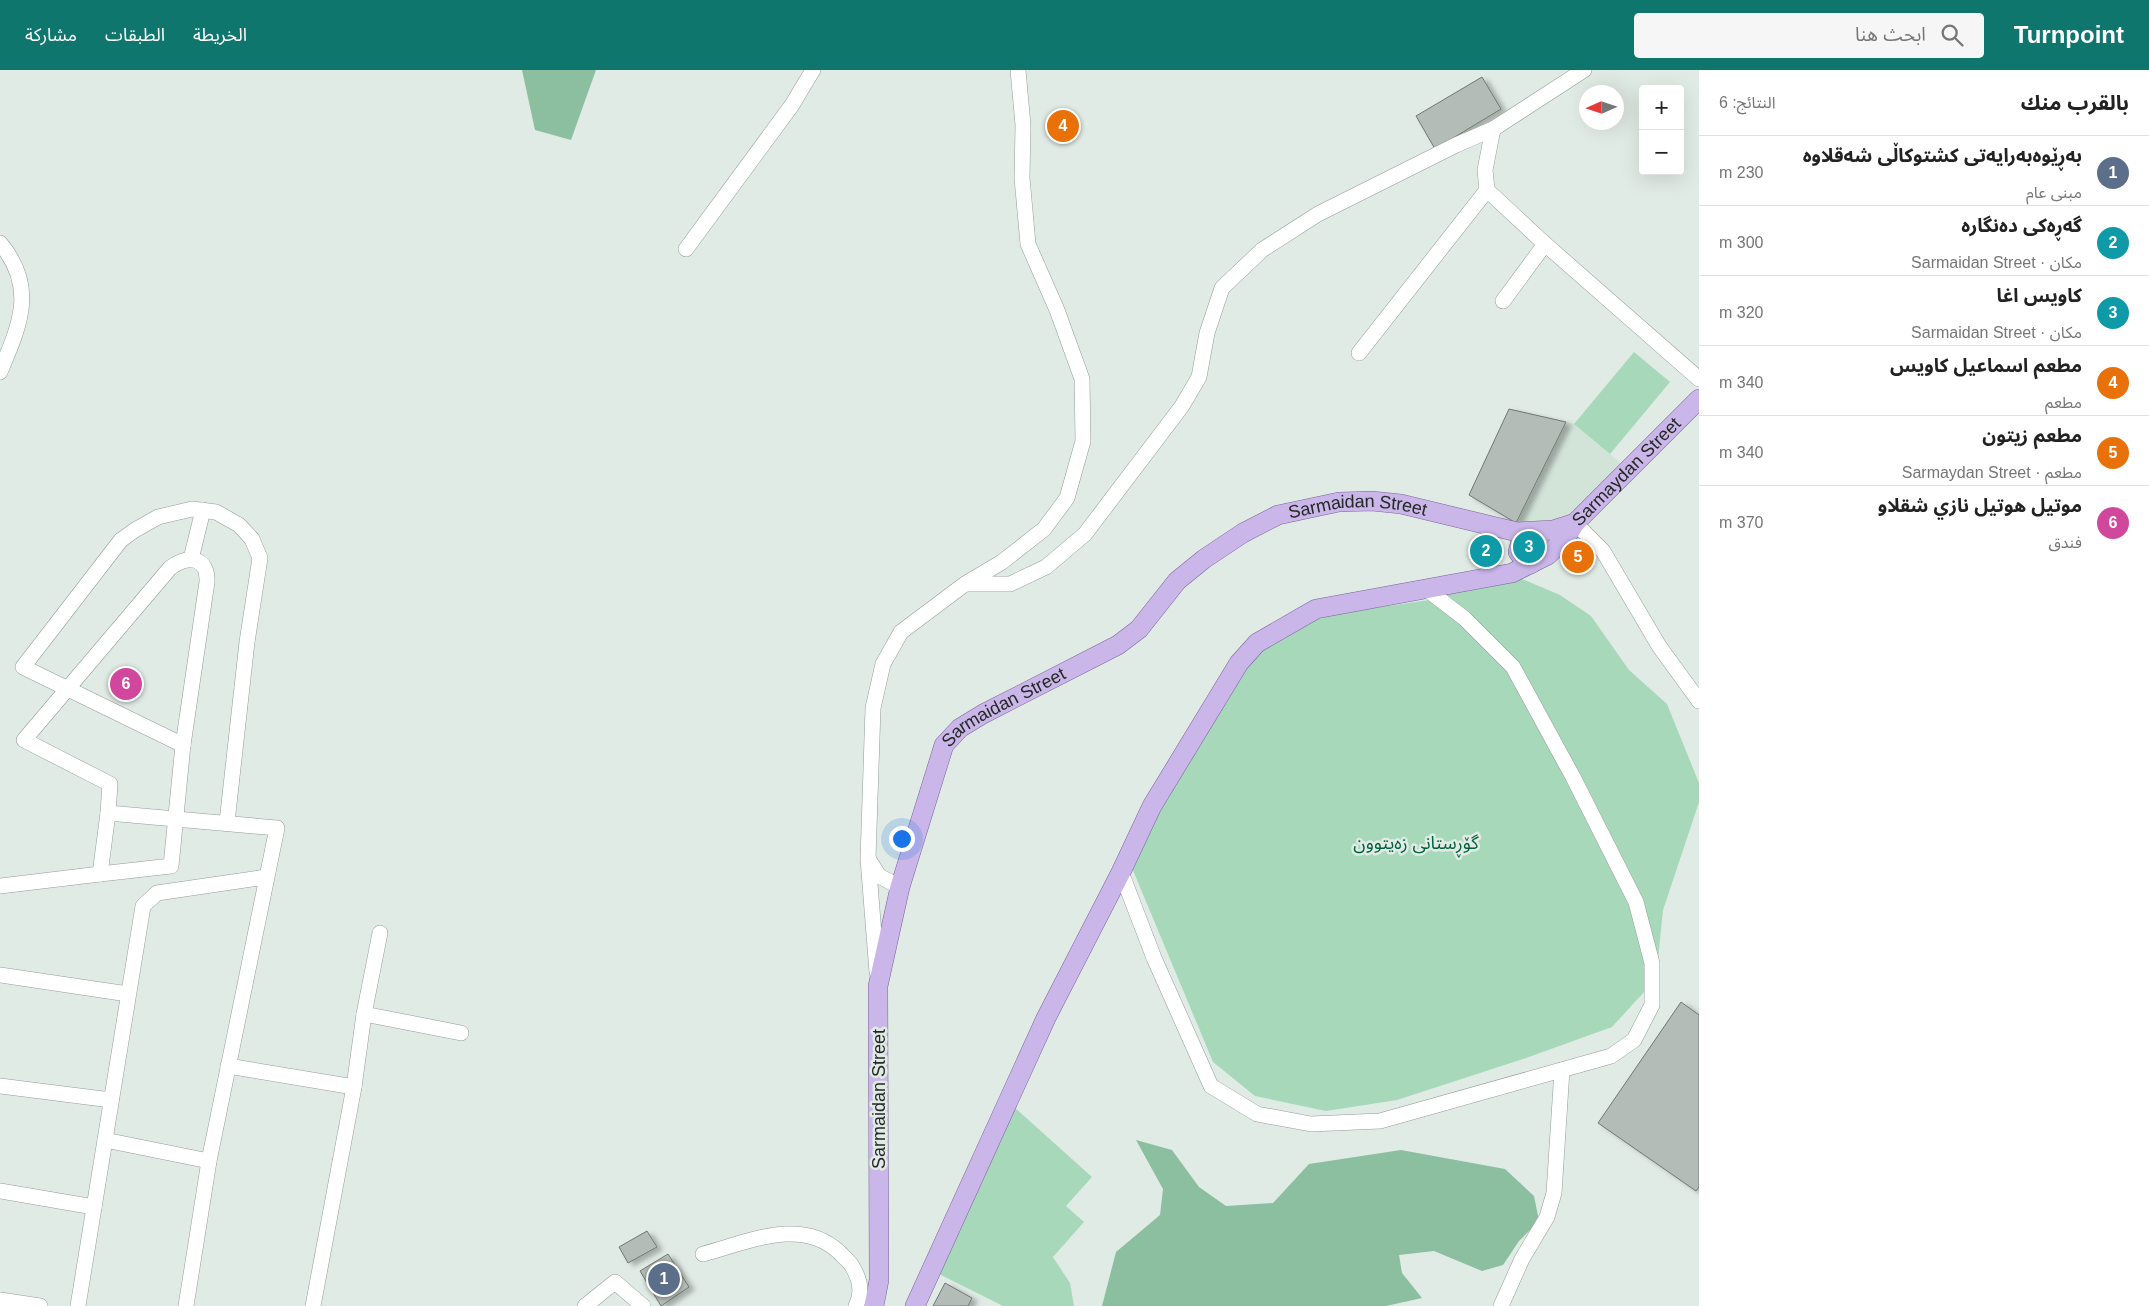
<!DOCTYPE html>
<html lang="ar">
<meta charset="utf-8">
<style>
:root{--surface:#fff;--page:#f6f6f6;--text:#222;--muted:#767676;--line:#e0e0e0;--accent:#0f766e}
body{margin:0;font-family:Arial,"Noto Sans Arabic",sans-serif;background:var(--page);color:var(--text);direction:rtl}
.controls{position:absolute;right:15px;top:15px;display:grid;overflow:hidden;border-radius:5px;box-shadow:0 5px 20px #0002}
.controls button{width:45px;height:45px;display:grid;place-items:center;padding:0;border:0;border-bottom:1px solid var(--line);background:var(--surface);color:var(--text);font:25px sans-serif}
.compass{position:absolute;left:1579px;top:15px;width:45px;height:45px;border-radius:50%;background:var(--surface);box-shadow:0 5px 20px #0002;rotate:267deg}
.you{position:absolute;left:901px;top:768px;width:18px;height:18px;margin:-12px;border:4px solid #fff;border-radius:50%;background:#1a73e8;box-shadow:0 0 0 8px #1a73e833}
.badge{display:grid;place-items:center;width:32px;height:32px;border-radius:50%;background:var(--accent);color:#fff;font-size:16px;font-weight:700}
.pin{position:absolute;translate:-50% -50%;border:2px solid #fff;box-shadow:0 1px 5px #0006}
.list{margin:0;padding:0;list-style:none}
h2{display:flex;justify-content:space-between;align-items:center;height:65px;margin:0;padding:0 20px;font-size:21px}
h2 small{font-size:16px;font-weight:400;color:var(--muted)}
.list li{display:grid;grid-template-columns:32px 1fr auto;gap:15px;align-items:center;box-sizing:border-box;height:70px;padding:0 20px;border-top:1px solid var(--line)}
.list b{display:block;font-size:19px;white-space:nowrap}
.list p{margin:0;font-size:16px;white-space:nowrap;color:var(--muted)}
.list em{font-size:16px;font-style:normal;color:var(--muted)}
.icon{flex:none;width:28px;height:28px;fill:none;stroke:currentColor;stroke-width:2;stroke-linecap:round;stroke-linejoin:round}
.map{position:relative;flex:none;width:1699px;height:1236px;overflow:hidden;direction:ltr}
header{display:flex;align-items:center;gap:30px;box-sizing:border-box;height:70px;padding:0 25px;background:var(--accent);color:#fff}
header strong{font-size:24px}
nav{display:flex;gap:28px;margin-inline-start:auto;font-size:18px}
.search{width:350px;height:45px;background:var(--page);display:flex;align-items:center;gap:12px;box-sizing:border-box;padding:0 18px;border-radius:5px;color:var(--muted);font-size:19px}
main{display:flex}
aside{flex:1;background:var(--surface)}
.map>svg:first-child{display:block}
.built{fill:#d2e3d8}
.green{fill:#a7d8ba}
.forest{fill:#8bbfa0}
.building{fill:#b3bcb6;stroke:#6f7873;filter:url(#shadow)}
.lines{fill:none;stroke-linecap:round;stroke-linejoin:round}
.minor-casing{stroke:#949d98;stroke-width:16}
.major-casing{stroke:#79649b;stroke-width:20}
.minor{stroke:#fff;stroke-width:15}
.major{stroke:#cab6e9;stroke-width:19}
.labels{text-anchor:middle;stroke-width:5;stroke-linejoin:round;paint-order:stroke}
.street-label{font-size:18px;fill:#252826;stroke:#e1ebe5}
.park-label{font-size:18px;fill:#00603a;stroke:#e1ebe5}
</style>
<header>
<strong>Turnpoint</strong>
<div class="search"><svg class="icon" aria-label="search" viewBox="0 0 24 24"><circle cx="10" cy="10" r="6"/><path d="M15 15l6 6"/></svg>ابحث هنا</div>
<nav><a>الخريطة</a><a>الطبقات</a><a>مشاركة</a></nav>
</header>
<main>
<aside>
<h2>بالقرب منك<small>النتائج: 6</small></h2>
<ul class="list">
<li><span class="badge" style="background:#5c6f8a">1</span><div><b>بەڕێوەبەرایەتی کشتوکاڵی شەقلاوە</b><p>مبنى عام</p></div><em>230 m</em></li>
<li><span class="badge" style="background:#0f9aa8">2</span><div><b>گەڕەکی دەنگارە</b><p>مكان · Sarmaidan Street</p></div><em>300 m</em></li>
<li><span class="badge" style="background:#0f9aa8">3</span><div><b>كاويس اغا</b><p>مكان · Sarmaidan Street</p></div><em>320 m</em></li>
<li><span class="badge" style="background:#e8710a">4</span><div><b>مطعم اسماعیل کاویس</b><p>مطعم</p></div><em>340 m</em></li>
<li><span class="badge" style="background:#e8710a">5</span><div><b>مطعم زيتون</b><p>مطعم · Sarmaydan Street</p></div><em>340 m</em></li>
<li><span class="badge" style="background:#d1479c">6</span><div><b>موتيل هوتيل نازي شقلاو</b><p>فندق</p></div><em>370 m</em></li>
</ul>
</aside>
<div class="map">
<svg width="1699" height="1236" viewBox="0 0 1699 1236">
<defs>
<filter id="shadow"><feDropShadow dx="5.5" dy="3" stdDeviation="2.5" flood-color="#0004"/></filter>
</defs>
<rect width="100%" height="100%" fill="#e1ebe5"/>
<polygon class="built" points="1509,339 1574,354 1624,396 1574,447 1524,458 1469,425"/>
<g class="green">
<polygon points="1634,282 1670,312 1610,384 1574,354"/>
<polygon points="1515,506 1560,525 1591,546 1629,600 1667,634 1699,713 1699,732 1663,840 1656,909 1612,957 1523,989 1397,1030 1326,1041 1255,1026 1213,992 1132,798 1188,682 1259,574 1312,547 1429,530"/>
<polygon points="1014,1037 1092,1107 1066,1136 1084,1152 1053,1187 1070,1213 1074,1236 1003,1236 933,1201"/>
</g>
<g class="forest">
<polygon points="522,0 596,0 571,70 535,60"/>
<polygon points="1136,1070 1172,1080 1199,1117 1226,1136 1273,1133 1309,1094 1401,1080 1505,1099 1534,1126 1539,1151 1519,1171 1503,1195 1482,1201 1434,1181 1399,1185 1402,1203 1422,1228 1386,1236 1102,1236 1116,1182 1160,1145 1163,1119"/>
</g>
<g class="building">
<polygon points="1482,7 1501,39 1435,79 1416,46"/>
<polygon points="1509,339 1566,352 1516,453 1469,425"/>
<polygon points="1681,932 1699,945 1699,1117 1696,1121 1598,1053"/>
<polygon points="647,1161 657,1177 628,1193 619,1177"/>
<polygon points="668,1184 689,1217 661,1236 640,1201"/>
<polygon points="945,1213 972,1228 968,1236 933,1236"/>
</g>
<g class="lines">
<g class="minor-casing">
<g id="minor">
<polyline points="1493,59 1485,100 1487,120 1545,174 1699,309"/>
<path d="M 0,173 C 37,217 20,255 0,302"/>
<polyline points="686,179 792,35 813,0"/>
<polyline points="1503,231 1545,174"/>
<polyline points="1359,283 1487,120"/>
<polyline points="1575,453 1603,481 1659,576 1699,631"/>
<polyline points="191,489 203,440"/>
<polyline points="967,514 1010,514 1046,497 1085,464 1182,336 1199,307 1207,263 1222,218 1262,180 1318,144 1456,75 1493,59 1584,0"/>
<polyline points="183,675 23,597 121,470 135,460 158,447 192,439 216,442 239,455 252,469 260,488 247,572 227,752"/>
<polyline points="869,790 879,806 900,817"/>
<polyline points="1121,802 1154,888 1211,1016 1257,1044 1311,1054 1380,1051 1611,986 1634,970 1652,935 1652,893 1636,832 1573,707 1513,597 1464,548 1425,518"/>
<path d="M 100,804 L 171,796 L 183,675 L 207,512 C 208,486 187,485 170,498 L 24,670 L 110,714 L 108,743"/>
<polyline points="0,816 100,804 108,743 277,758 209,1091 186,1236"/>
<polyline points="877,902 868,789 873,638 883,594 901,562 965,514 1002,492 1044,459 1067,428 1083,371 1082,309 1057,240 1028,174 1022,108 1023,55 1018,0"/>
<polyline points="0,905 128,924"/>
<polyline points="364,944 461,963"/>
<polyline points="228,996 354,1017 364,944 380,863"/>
<polyline points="0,1016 111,1030"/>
<polyline points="105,1070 209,1091"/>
<polyline points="0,1121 94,1137"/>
<path d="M 703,1184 C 746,1173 801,1146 839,1182 C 844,1187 849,1191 852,1196 C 860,1209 863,1223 856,1236"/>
<polyline points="0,1230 40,1236"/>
<polyline points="78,1236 143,836 157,823 266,807"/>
<polyline points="313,1236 354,1017"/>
<polyline points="585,1236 615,1212 643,1236"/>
<polyline points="1501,1236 1522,1189 1547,1147 1554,1123 1562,1000"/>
</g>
</g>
<g class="major-casing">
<g id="major">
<path d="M 1531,494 L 1523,489 L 1518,482 C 1520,472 1523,467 1532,463"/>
<path id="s1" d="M 874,1236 L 879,1210 L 878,916 L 900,817 L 944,675 L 960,658 L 983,644 L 1118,575 L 1139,559 L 1177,511 L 1204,489 L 1243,463 L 1278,445 L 1339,432 L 1372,431 L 1401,434 L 1517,462 L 1553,460 L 1575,453"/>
<path id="s2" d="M 915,1236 L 1046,948 L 1121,802 L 1152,736 L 1239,593 L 1257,573 L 1316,539 L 1512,503 L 1548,485 L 1567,466 L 1575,453 L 1699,329"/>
</g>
</g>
<use href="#minor" class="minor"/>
<use href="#major" class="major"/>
</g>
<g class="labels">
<g class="street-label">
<text dy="6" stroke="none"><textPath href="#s2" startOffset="1170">Sarmaydan Street</textPath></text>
<text dy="6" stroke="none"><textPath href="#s1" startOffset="1062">Sarmaidan Street</textPath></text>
<text dy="6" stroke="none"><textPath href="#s1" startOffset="642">Sarmaidan Street</textPath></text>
<text transform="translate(879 1029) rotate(-90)" y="6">Sarmaidan Street</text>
</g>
<g class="park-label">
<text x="1416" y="779">گۆڕستانی زەیتوون</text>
</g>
</g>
</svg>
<div class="controls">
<button>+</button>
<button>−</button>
</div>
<svg class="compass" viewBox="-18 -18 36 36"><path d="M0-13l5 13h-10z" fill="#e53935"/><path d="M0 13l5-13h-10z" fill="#767676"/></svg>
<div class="you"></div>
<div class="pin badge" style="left:664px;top:1209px;background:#5c6f8a">1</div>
<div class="pin badge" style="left:1486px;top:481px;background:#0f9aa8">2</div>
<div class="pin badge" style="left:1529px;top:477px;background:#0f9aa8">3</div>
<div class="pin badge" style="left:1063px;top:56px;background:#e8710a">4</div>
<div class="pin badge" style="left:1578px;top:487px;background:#e8710a">5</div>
<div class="pin badge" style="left:126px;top:614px;background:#d1479c">6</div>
</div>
</main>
